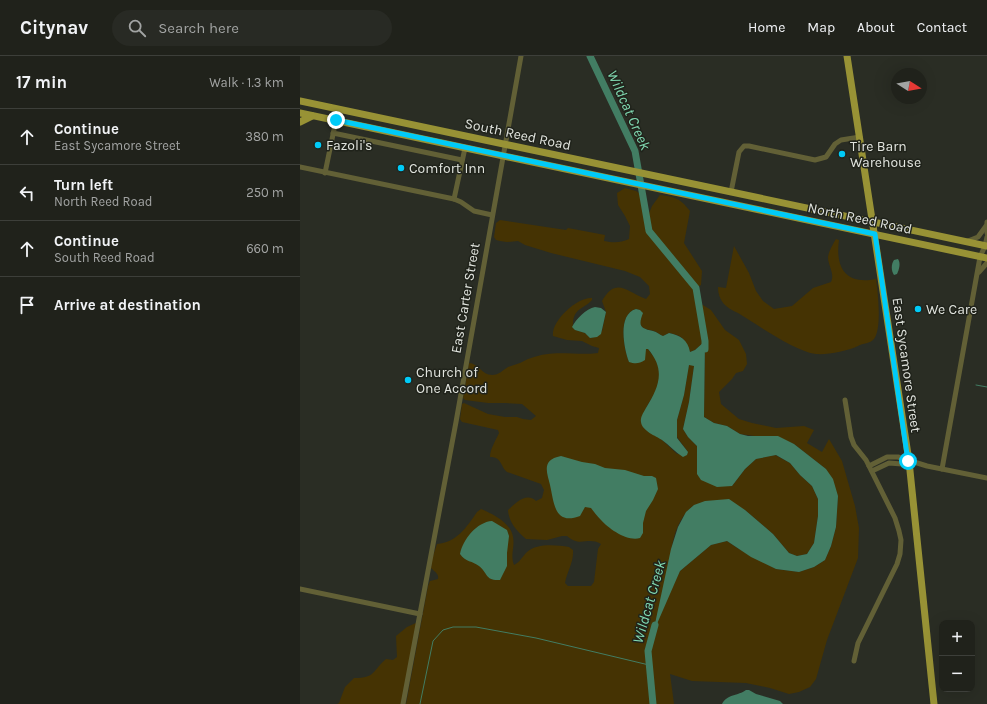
<!DOCTYPE html>
<meta charset="utf-8">
<style>
:root{--surface:#20221b;--page:#282a24;--text:#f1f3f6;--muted:#a2a4a3;--line:#3d3f3a}
body{margin:0;font-family:Karla,sans-serif;background:var(--page);color:var(--text)}
.controls{position:absolute;right:12px;bottom:12px;display:grid;overflow:hidden;border-radius:8px;box-shadow:0 4px 16px #0002}
.controls button{width:36px;height:36px;display:grid;place-items:center;padding:0;border:0;border-bottom:1px solid var(--line);background:var(--surface);color:var(--text);font:20px sans-serif}
.compass{position:absolute;left:591px;top:12px;width:36px;height:36px;border-radius:50%;background:var(--surface);box-shadow:0 4px 16px #0002;rotate:101deg}
.stop{position:absolute;width:12px;height:12px;margin:-9px;border:3px solid #00cbf8;border-radius:50%;background:#fff}
.stop.end{background:#00cbf8;border-color:#fff;box-shadow:0 1px 4px #0008}
.list{margin:0;padding:0;list-style:none}
h2{display:flex;justify-content:space-between;align-items:center;height:52px;margin:0;padding:0 16px;font-size:17px}
h2 small{font-size:13px;font-weight:400;color:var(--muted)}
.list li{display:grid;grid-template-columns:26px 1fr auto;gap:12px;align-items:center;box-sizing:border-box;height:56px;padding:0 16px;border-top:1px solid var(--line)}
.list b{display:block;font-size:15px;white-space:nowrap}
.list p{margin:0;font-size:13px;white-space:nowrap;color:var(--muted)}
.list em{font-size:13px;font-style:normal;color:var(--muted)}
.icon{flex:none;width:22px;height:22px;fill:none;stroke:currentColor;stroke-width:2;stroke-linecap:round;stroke-linejoin:round}
.map{position:relative;flex:none;width:687px;height:648px;overflow:hidden}
header{display:flex;align-items:center;gap:24px;box-sizing:border-box;height:56px;padding:0 20px;background:var(--surface);border-bottom:1px solid var(--line)}
header strong{font-size:19px}
nav{display:flex;gap:22px;margin-inline-start:auto;font-size:14px}
.search{width:280px;height:36px;background:var(--page);display:flex;align-items:center;gap:10px;box-sizing:border-box;padding:0 14px;border-radius:22px;color:var(--muted);font-size:15px}
main{display:flex}
aside{flex:1;background:var(--surface)}
.map>svg:first-child{display:block}
.green{fill:#453303;fill-rule:evenodd}
.water{fill:#427d63}
.lines{fill:none;stroke-linecap:round;stroke-linejoin:round}
.stream{stroke:#427d63;stroke-width:1}
.river{stroke:#427d63;stroke-width:7}
.minor{stroke:#626036;stroke-width:5}
.major{stroke:#989235;stroke-width:7}
.route{stroke:#00cbf8;stroke-width:5}
.poi-dot{fill:#00cbf8;stroke:#20231b;stroke-width:1.5}
.labels{text-anchor:middle;stroke-width:3;stroke-linejoin:round;paint-order:stroke}
.street-label{font-size:14px;fill:#e1e4de;stroke:#20231b}
.poi-label{font-size:14px;fill:#e1e4de;stroke:#20231b;text-anchor:start}
.water-label{font-size:15px;font-style:italic;fill:#81dab2;stroke:#20231b}
</style>
<header>
<strong>Citynav</strong>
<div class="search"><svg class="icon" aria-label="search" viewBox="0 0 24 24"><circle cx="10" cy="10" r="6"/><path d="M15 15l6 6"/></svg>Search here</div>
<nav><a>Home</a><a>Map</a><a>About</a><a>Contact</a></nav>
</header>
<main>
<aside>
<h2>17 min<small>Walk · 1.3 km</small></h2>
<ul class="list">
<li><svg class="icon" aria-label="ahead" viewBox="0 0 24 24"><path d="M12 20V5M6 11l6-6 6 6"/></svg><div><b>Continue</b><p>East Sycamore Street</p></div><em>380 m</em></li>
<li><svg class="icon" aria-label="left" viewBox="0 0 24 24"><path d="M17 20v-9H6M10 6l-5 5 5 5"/></svg><div><b>Turn left</b><p>North Reed Road</p></div><em>250 m</em></li>
<li><svg class="icon" aria-label="ahead" viewBox="0 0 24 24"><path d="M12 20V5M6 11l6-6 6 6"/></svg><div><b>Continue</b><p>South Reed Road</p></div><em>660 m</em></li>
<li><svg class="icon" aria-label="arrive" viewBox="0 0 24 24"><path d="M6 21V4h12l-3 4 3 4H6"/></svg><div><b>Arrive at destination</b></div></li>
</ul>
</aside>
<div class="map">
<svg width="687" height="648" viewBox="0 0 687 648">
<rect width="100%" height="100%" fill="#2a2d24"/>
<g class="green">
<path d="M 325,132 L 336,135 L 343,140 L 347,162 L 352,150 L 360,139 C 375,141 380,142 390,155 L 384,187 L 402,215 L 401,229 L 396,232 L 398,246 L 411,254 L 425,274 L 439,284 L 446,298 L 447,308 L 443,315 L 436,317 L 432,323 L 419,336 L 421,348 L 439,363 L 452,367 L 476,372 L 504,370 L 514,374 L 507,387 L 522,396 L 529,383 L 542,405 L 555,450 L 559,472 L 558,502 L 527,584 L 516,623 L 510,631 L 499,636 L 489,638 L 470,632 L 446,627 L 392,625 L 370,618 L 374,648 L 106,648 L 128,530 L 130,525 L 138,523 C 139,518 135,516 131,512 L 132,503 L 137,488 C 157,486 166,472 177,456 L 181,453 C 193,458 211,467 213,481 C 215,491 210,499 214,509 C 220,506 222,501 227,496 C 237,487 256,489 269,491 L 273,494 C 274,506 267,516 265,527 L 268,530 L 291,530 L 294,526 L 298,493 L 301,488 C 288,480 280,492 267,480 L 262,480 L 247,484 L 226,483 C 217,475 209,467 208,454 C 216,447 226,436 236,445 L 242,442 L 244,434 L 241,428 L 207,416 C 200,410 202,401 190,401 C 190,393 196,384 199,377 L 198,374 L 162,366 L 160,363 L 162,348 L 164,347 L 188,358 L 205,361 L 217,361 L 223,363 L 231,364 L 236,360 L 222,348 L 205,347 L 188,347 L 165,344 L 163,342 L 169,307 C 178,307 182,319 192,319 C 199,319 203,314 208,311 C 211,310 214,309 217,308 C 222,307 226,303 231,302 C 255,293 274,300 298,297 L 299,292 L 292,290 L 282,285 L 267,284 L 253,280 C 251,265 277,241 292,242 L 292,244 C 284,253 274,252 273,267 C 272,274 275,274 282,276 C 287,277 288,281 292,282 L 302,275 L 306,256 L 302,245 C 316,220 327,236 346,243 L 350,238 L 349,230 L 340,221 L 325,215 L 251,197 L 225,189 L 218,185 L 207,186 L 200,185 L 196,184 L 194,181 L 196,167 L 200,164 L 266,174 L 268,172 L 305,179 L 304,185 C 314,187 320,187 329,183 L 330,170 L 325,160 L 318,149 L 317,137 ZM 336,253 L 340,254 C 341,258 339,264 340,267 C 341,273 349,274 354,275 C 357,276 360,279 363,280 L 369,277 C 384,280 384,283 390,296 L 395,294 L 405,285 L 404,361 L 414,367 L 427,370 L 440,378 L 462,381 L 494,388 L 526,413 L 538,440 L 536,471 L 531,490 L 525,504 L 514,511 L 499,516 L 476,513 L 437,492 L 427,485 L 411,489 L 380,515 L 369,538 C 370,508 368,469 394,449 L 445,454 L 473,478 L 489,497 L 497,500 L 507,498 L 514,487 L 518,460 L 518,443 L 512,430 L 500,419 L 490,407 L 475,399 L 456,403 L 445,413 L 432,430 L 397,418 L 397,390 L 388,381 L 383,373 L 389,346 L 394,310 L 389,308 L 384,339 L 377,364 L 377,381 L 388,396 L 377,398 L 362,384 L 343,371 L 347,350 L 358,332 L 359,323 L 359,312 L 357,305 L 348,293 L 345,293 L 329,306 C 324,293 317,258 336,253 Z"/>
<path d="M 536,183 L 539,184 C 535,212 546,229 576,223 C 578,236 582,273 574,283 C 570,288 563,287 558,290 C 547,295 528,299 516,298 C 494,295 458,269 438,257 C 426,252 418,245 418,231 L 426,232 L 434,190 L 449,217 L 456,235 L 463,245 L 474,253 L 492,250 L 513,232 L 531,226 C 535,217 528,210 528,201 C 529,195 533,188 536,183 Z"/>
<path d="M 118,566 L 103,648 L 37,648 L 39,647 L 45,631 L 54,622 C 76,622 72,615 86,603 L 93,604 L 97,601 L 96,580 L 107,571 Z"/>
</g>
<g class="water">
<path d="M 598,203 C 601,207 599,214 597,218 L 594,219 C 591,215 591,208 594,204 Z"/>
<path d="M 295,251 L 301,252 L 306,256 L 301,278 L 297,281 L 290,282 L 285,277 L 275,274 L 272,271 C 276,263 286,253 295,251 Z"/>
<path d="M 336,253 L 340,254 L 343,257 C 338,270 340,272 353,275 C 357,276 360,279 363,280 L 369,277 C 380,279 388,284 390,296 L 395,294 L 405,285 L 404,361 L 414,367 L 427,370 L 440,378 L 448,380 L 478,380 L 494,388 L 526,413 L 533,423 L 538,440 L 536,471 L 531,490 L 525,504 L 514,511 L 499,516 L 476,513 L 451,501 L 427,485 L 411,489 L 380,515 L 353,577 L 371,493 L 378,471 L 386,456 L 394,449 L 405,445 L 429,443 L 445,454 L 473,478 L 489,497 L 497,500 L 507,498 L 514,487 L 518,460 L 518,443 L 512,430 L 500,419 L 490,407 L 476,399 L 456,403 L 445,413 L 432,430 L 417,431 L 401,424 L 397,418 L 397,390 L 388,381 L 383,373 L 389,346 L 394,310 L 389,309 L 384,339 L 377,364 L 377,382 L 388,396 L 387,399 L 383,401 C 375,396 369,389 362,384 C 356,380 342,375 341,366 C 340,361 344,356 346,352 C 359,331 366,314 348,293 L 346,293 L 345,304 C 339,308 335,308 329,306 C 324,293 317,258 336,253 Z"/>
<path d="M 261,400 L 282,406 L 295,408 L 305,412 L 325,414 L 344,420 L 352,420 L 356,422 L 358,433 L 353,444 L 346,455 L 343,467 L 343,477 L 340,482 C 328,486 309,473 301,464 C 297,460 294,456 291,452 L 285,451 L 280,460 C 254,470 254,446 250,429 C 247,416 241,404 261,400 Z"/>
<path d="M 192,465 L 207,474 L 209,480 L 207,497 L 207,510 L 200,524 C 185,525 188,517 179,510 C 173,505 165,506 160,498 C 163,483 177,466 192,465 Z"/>
<path d="M 446,634 L 449,634 L 456,638 L 480,645 L 483,648 L 422,648 C 427,638 438,640 446,634 Z"/>
</g>
<g class="lines">
<g class="stream">
<polyline points="676,329 687,331"/>
<polyline points="120,648 133,585 143,574 153,571 176,571 236,582 349,609"/>
</g>
<g class="river">
<polyline points="290,0 335,95 349,175 396,232 405,285 405,293"/>
<polyline points="353,648 348,595 355,569"/>
</g>
<g class="minor">
<polyline points="33,77 162,104"/>
<polyline points="0,111 154,143 161,146 174,155 192,159"/>
<polyline points="25,117 36,64"/>
<polyline points="431,136 439,96 444,90 449,90 515,104 526,101 535,88 541,84 560,81"/>
<polyline points="154,143 165,92"/>
<polyline points="687,166 687,177"/>
<polyline points="668,185 678,181 686,170"/>
<polyline points="679,216 687,207"/>
<polyline points="545,344 551,381 554,389 566,404 595,462 599,475 601,484 600,498 597,508 558,587 554,605"/>
<polyline points="569,410 587,401 598,401 627,410 687,422"/>
<polyline points="642,413 680,201 685,190 687,181"/>
<polyline points="572,415 589,407 602,408 609,405"/>
<polyline points="0,533 120,558"/>
<polyline points="103,648 156,366 221,0"/>
</g>
<g class="major">
<polyline points="547,0 609,405 634,648"/>
<polyline points="0,45 687,190"/>
<polyline points="0,57 687,202"/>
<polyline points="0,66 12,60"/>
</g>
</g>
<g class="lines">
<polyline class="route" points="36,64 575,178 608,405"/>
</g>
<g class="poi-dot">
<circle cx="18" cy="89" r="4"/>
<circle cx="542" cy="98" r="4"/>
<circle cx="101" cy="112" r="4"/>
<circle cx="618" cy="253" r="4"/>
<circle cx="108" cy="324" r="4"/>
</g>
<g class="labels">
<g class="street-label">
<text transform="translate(218 78) rotate(12)" y="5">South Reed Road</text>
<text transform="translate(560 162) rotate(12)" y="5">North Reed Road</text>
<text transform="translate(165 242) rotate(-80)" y="5">East Carter Street</text>
<text transform="translate(607 309) rotate(82)" y="5">East Sycamore Street</text>
</g>
<g class="poi-label">
<text x="26" y="94">Fazoli's</text>
<text x="550" y="95">Tire Barn<tspan x="550" dy="16">Warehouse</tspan></text>
<text x="109" y="117">Comfort Inn</text>
<text x="626" y="258">We Care</text>
<text x="116" y="321">Church of<tspan x="116" dy="16">One Accord</tspan></text>
</g>
<g class="water-label">
<text transform="translate(329 54) rotate(66)" y="5">Wildcat Creek</text>
<text transform="translate(349 546) rotate(-74)" y="5">Wildcat Creek</text>
</g>
</g>
</svg>
<div class="controls">
<button>+</button>
<button>−</button>
</div>
<svg class="compass" viewBox="-18 -18 36 36"><path d="M0-13l5 13h-10z" fill="#e53935"/><path d="M0 13l5-13h-10z" fill="#a2a4a3"/></svg>
<div class="stop" style="left:608px;top:405px"></div>
<div class="stop end" style="left:36px;top:64px"></div>
</div>
</main>
